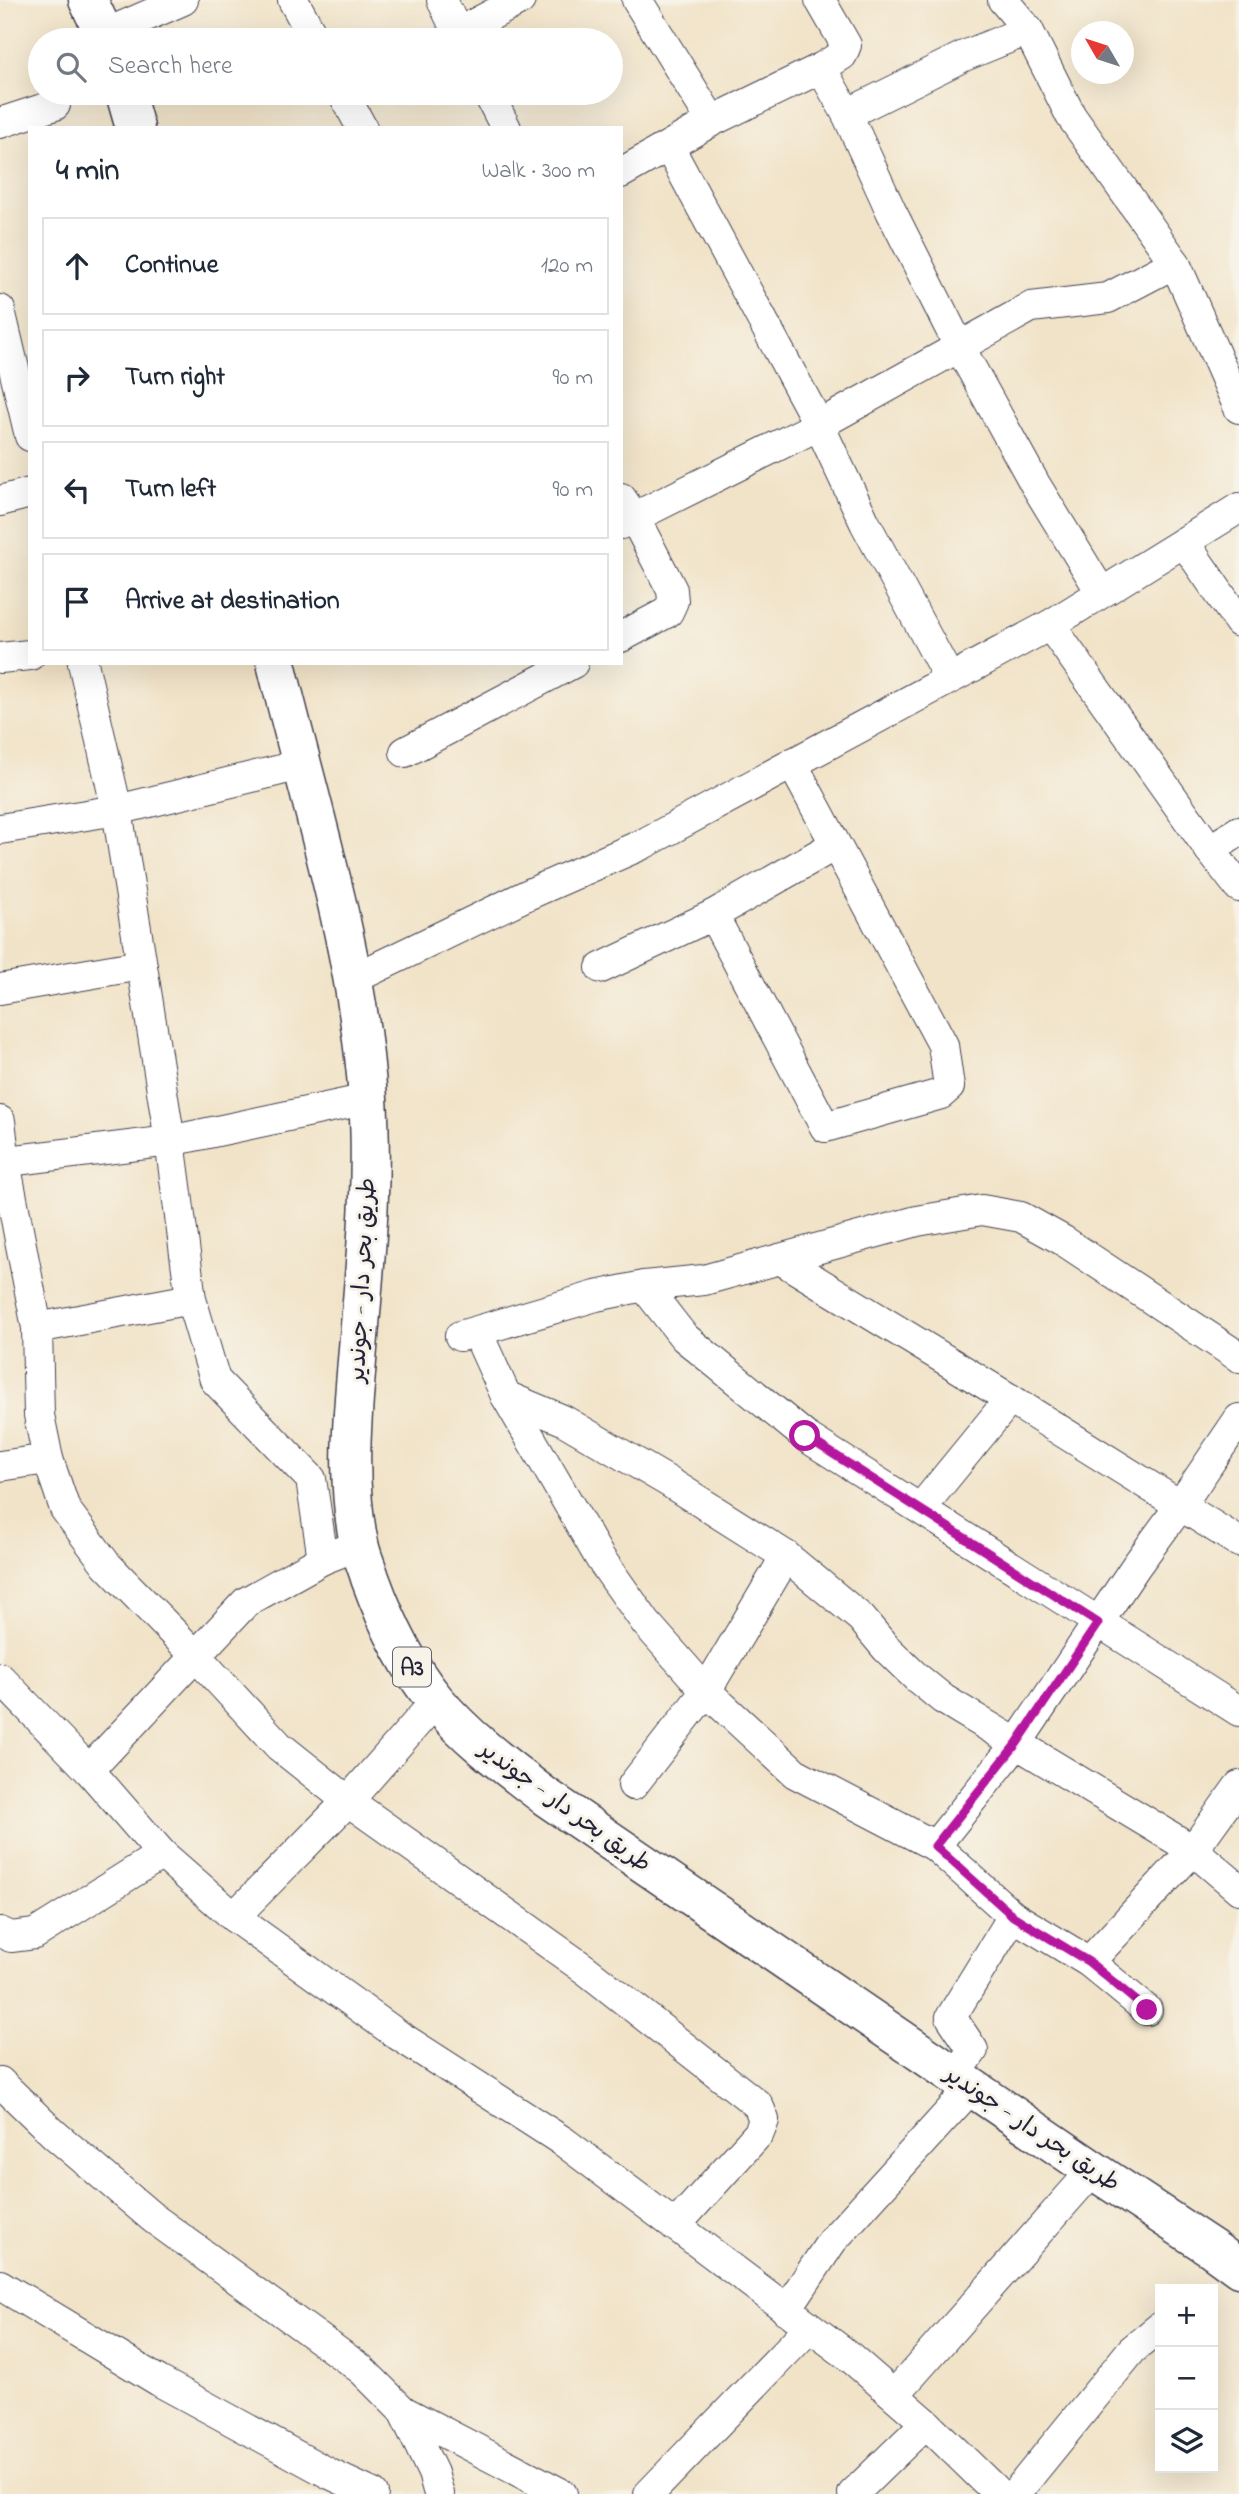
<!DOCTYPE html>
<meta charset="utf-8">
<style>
:root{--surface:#fff;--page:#f6f6f7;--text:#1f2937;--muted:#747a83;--line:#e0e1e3}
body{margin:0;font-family:"Indie Flower","Playpen Sans Arabic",sans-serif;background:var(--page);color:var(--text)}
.controls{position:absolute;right:21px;bottom:21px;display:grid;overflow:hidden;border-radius:0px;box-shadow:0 7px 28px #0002}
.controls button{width:63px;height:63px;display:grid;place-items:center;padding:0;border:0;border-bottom:2px solid var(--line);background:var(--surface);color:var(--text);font:35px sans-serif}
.compass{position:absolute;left:1071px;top:21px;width:63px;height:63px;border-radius:50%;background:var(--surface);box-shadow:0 7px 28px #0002;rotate:309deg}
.stop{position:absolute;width:21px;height:21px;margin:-16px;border:5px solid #b5179e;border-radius:50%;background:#fff}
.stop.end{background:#b5179e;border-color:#fff;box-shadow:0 2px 7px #0008}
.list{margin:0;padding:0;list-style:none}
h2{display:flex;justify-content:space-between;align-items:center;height:91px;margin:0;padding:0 28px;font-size:30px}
h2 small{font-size:23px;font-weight:400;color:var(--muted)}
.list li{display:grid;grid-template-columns:46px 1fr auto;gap:21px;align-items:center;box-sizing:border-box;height:98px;margin:0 14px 14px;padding:0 14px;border:2px solid var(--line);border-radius:0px}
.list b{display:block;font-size:26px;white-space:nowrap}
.list em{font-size:23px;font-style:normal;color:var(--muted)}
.icon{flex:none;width:38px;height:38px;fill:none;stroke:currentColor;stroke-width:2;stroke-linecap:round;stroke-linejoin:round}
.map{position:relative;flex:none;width:1239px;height:2494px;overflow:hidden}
.search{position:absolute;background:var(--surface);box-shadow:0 7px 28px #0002;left:28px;top:28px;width:595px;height:77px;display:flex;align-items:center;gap:18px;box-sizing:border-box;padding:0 24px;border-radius:38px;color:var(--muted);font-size:26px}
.panel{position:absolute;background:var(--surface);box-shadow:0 7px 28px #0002;left:28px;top:126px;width:595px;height:539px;border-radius:0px}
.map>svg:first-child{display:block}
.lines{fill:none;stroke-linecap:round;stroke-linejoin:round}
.minor-casing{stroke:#413f50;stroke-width:32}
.highway-casing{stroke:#413f50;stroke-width:41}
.minor{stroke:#fff;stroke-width:30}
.highway{stroke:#fff;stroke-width:38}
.route{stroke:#b5179e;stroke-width:9}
.labels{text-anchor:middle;stroke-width:6;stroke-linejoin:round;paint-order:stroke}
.shield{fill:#f7f3e8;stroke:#62616f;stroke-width:2}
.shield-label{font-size:23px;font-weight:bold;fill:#22223b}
.street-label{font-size:24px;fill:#22223b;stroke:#f7f3e8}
</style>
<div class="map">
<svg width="1239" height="2494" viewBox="0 0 1239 2494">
<rect width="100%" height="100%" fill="#f7f3e8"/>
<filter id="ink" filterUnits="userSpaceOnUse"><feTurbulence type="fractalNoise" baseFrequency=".0143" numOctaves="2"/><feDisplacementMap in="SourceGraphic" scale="14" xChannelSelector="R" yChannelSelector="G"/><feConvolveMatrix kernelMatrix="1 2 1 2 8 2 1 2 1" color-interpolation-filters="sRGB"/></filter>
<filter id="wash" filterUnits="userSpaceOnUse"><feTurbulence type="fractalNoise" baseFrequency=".00686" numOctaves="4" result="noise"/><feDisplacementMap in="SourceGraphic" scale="28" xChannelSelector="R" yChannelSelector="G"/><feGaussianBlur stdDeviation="1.57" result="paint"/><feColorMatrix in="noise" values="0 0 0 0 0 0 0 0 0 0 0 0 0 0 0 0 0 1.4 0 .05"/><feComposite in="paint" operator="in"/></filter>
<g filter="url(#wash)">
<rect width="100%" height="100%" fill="#f1e3c8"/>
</g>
<g filter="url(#ink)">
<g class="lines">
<g class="minor-casing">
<g id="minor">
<polyline points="293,0 315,40"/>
<polyline points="442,0 461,40"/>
<polyline points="637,0 712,121"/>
<polyline points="1003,0 1028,30 1071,116 1175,263 1239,408"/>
<polyline points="457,33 520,0"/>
<polyline points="105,34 183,0"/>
<polyline points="821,68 847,114 891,211 959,346 1035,484 1101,592"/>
<polyline points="343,93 362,128"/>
<polyline points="488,93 506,128"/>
<polyline points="847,114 964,56 1028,30"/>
<polyline points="0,123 55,105"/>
<polyline points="669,147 819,425 865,523 949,678"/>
<polyline points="621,173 712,121 821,68 842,55 846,45 820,0"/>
<polyline points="0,310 30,436"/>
<polyline points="621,498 634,517 672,590 673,601 668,612 621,637"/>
<polyline points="0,501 30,493"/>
<polyline points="621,524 819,425 1031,307 1108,298 1175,263"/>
<polyline points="1184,542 1239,622"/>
<polyline points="1050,625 1210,850 1239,887"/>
<polyline points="0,658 30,655"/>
<polyline points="83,663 117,810 170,1141 191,1299 215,1380 311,1479 323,1559 359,1545"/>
<polyline points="405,752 573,663"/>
<polyline points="0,829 117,810 301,765"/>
<polyline points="1210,850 1239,831"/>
<polyline points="713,915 825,1127 941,1094 949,1087 943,1045 792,763"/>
<polyline points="601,968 713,915 835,845"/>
<polyline points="353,979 527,895 643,844 1050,625 1239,508"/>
<polyline points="0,989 141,965"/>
<polyline points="0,1121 5,1162 37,1328 39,1415 48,1459 0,1466"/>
<polyline points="0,1162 170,1141 368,1099"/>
<polyline points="780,1259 1010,1399 1239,1542"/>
<polyline points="644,1286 684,1337 805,1436 1239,1711"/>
<polyline points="37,1328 191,1299"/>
<polyline points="477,1332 506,1396 600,1558 646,1623 706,1691 795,1773 935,1846 1013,1916 1089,1962 1147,2010"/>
<polyline points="460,1336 596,1296 644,1286 704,1280 917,1221 982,1210 1021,1217 1064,1241 1239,1357"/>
<polyline points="506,1396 563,1420 669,1482 786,1556 861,1618 886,1648 916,1677 943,1699 1193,1850 1239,1889"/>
<polyline points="48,1459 65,1509 106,1564 195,1655 279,1746 348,1801 586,1970 758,2105 764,2120 759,2133 675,2226"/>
<polyline points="921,1508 1010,1399"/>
<polyline points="0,1678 89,1770 162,1854 234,1917 398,2035 564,2142 850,2357 926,2423 999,2494"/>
<polyline points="89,1770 246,1602 323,1559"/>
<polyline points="633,1785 706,1691 786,1556"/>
<polyline points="935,1846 1017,1743 1136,1566 1180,1506 1239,1419"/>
<polyline points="234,1917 348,1801 436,1701"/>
<polyline points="0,1932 11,1937 35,1934 162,1854"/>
<polyline points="1089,1962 1193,1850 1239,1786"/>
<polyline points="955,2076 973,2050 951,2017 1013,1916"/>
<polyline points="0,2082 54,2134 153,2218 361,2369 403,2411 433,2473 439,2494"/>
<polyline points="0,2285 159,2381 330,2474 373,2494"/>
<polyline points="786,2310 832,2241 972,2087"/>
<polyline points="895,2394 1093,2170"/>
<polyline points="403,2411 562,2494"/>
<polyline points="649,2494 809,2328"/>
<polyline points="853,2494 926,2423"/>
<polyline points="1015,2494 1132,2350 1160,2327"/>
</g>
</g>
<g class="highway-casing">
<g id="highway">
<polyline points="88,0 107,40"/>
<polyline points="125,93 135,128"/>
<path d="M 276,663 C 311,807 358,951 368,1099 C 374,1186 364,1274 357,1361 C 352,1421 346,1483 359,1543 C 361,1555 367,1567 370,1578 C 386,1622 406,1665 436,1701 C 468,1739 508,1768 546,1797 L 1093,2170 L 1213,2249 L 1239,2268"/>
</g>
</g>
<use href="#minor" class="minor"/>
<use href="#highway" class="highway"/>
</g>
</g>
<g class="lines" filter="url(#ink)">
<polyline class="route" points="805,1436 1098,1623 1017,1743 935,1846 1013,1916 1089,1962 1147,2010"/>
</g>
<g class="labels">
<rect class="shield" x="393" y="1647.5" width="38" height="39" rx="5"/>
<g class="shield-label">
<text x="412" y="1675">A3</text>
</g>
<g class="street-label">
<text transform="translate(361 1280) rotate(-87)" y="8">طريق بحر دار - جوندير</text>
<text transform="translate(566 1806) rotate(36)" y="8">طريق بحر دار - جوندير</text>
<text transform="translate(1033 2128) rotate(34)" y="8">طريق بحر دار - جوندير</text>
</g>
</g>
</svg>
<div class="controls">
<button>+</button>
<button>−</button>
<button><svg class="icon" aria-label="layers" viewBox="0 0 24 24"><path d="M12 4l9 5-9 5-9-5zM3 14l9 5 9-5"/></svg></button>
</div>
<svg class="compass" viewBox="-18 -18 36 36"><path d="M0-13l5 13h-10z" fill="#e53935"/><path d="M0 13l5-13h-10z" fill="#747a83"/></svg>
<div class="stop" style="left:805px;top:1436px"></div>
<div class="stop end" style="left:1147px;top:2010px"></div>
<div class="search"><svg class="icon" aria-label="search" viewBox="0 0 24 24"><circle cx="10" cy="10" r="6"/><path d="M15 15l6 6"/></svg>Search here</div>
<section class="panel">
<h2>4 min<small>Walk · 300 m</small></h2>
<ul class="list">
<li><svg class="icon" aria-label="ahead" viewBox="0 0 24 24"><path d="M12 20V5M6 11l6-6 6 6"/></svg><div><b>Continue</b></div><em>120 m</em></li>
<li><svg class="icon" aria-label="right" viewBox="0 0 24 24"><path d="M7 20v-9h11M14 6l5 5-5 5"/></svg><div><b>Turn right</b></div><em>90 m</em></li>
<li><svg class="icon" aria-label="left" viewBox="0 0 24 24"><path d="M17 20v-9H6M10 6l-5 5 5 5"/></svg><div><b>Turn left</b></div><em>90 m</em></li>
<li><svg class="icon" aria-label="arrive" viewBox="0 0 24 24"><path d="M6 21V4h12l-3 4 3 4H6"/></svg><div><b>Arrive at destination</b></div></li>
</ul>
</section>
</div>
